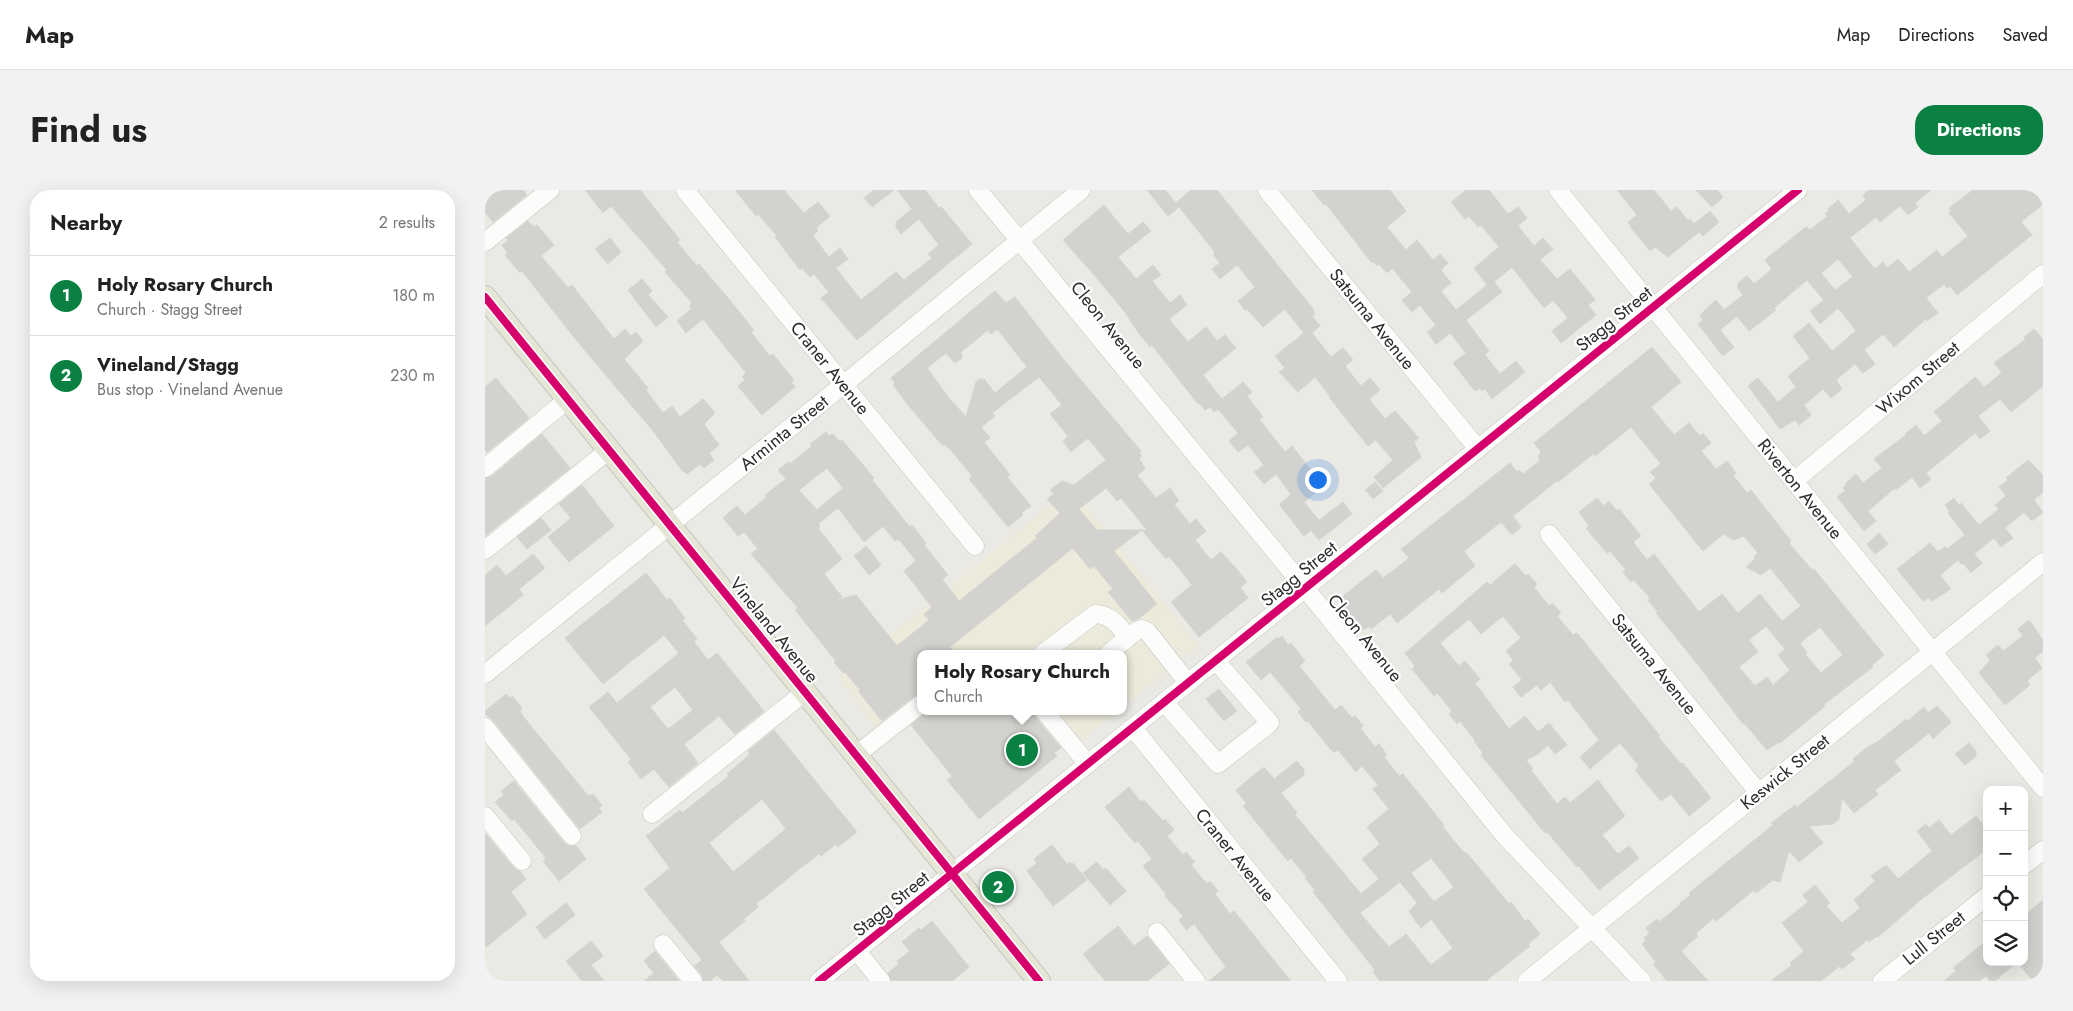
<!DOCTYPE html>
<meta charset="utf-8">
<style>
:root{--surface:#fff;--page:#f2f2f2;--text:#222;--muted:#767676;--line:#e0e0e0;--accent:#0b8043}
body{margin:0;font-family:Jost,sans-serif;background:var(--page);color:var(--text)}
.controls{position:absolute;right:15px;bottom:15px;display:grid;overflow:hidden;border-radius:10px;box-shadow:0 5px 20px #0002}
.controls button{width:45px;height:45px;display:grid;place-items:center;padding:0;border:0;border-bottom:1px solid var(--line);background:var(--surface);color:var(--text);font:25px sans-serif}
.you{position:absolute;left:832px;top:289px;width:18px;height:18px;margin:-12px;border:4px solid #fff;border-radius:50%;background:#1a73e8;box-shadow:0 0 0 8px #1a73e833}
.badge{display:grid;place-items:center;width:32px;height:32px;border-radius:50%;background:var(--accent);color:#fff;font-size:16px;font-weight:700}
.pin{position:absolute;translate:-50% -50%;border:2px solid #fff;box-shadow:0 1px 5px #0006}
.popup{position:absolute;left:432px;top:460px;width:210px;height:65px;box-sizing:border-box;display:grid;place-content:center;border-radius:10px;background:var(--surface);filter:drop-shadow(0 1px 4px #0005);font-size:16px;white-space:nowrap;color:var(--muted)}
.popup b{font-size:19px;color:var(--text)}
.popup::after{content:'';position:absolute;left:50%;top:100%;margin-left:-10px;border:10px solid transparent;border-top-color:var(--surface)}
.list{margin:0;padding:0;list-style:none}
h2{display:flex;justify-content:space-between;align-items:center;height:65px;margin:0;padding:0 20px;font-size:21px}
h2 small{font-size:16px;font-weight:400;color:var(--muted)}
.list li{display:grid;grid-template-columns:32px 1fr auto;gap:15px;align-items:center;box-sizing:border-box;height:80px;padding:0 20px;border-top:1px solid var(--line)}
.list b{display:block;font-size:19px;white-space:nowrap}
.list p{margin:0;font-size:16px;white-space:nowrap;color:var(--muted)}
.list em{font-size:16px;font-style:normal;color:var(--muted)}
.icon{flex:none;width:28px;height:28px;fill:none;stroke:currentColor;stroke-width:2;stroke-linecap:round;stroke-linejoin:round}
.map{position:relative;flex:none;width:1558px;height:791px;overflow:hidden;border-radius:20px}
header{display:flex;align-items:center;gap:30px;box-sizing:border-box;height:70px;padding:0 25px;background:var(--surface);border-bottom:1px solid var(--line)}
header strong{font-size:24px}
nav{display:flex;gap:28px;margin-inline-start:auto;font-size:18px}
.intro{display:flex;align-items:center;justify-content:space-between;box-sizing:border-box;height:120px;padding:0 30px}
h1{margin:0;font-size:35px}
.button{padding:12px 22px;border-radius:20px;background:var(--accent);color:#fff;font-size:18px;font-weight:700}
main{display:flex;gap:30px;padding:0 30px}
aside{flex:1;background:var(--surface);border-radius:20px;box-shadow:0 5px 20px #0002}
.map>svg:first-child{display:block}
.education{fill:#eceada}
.building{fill:#d3d2ce;stroke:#d5d5d0;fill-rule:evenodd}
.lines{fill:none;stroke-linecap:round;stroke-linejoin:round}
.minor-casing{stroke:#c4c4c3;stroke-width:19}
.major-casing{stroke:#c6c5c3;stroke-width:24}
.minor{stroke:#fcfcfb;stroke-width:18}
.major{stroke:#e6e6d7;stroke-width:22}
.cycleway-casing{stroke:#fff;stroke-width:11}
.cycleway{stroke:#d6006c;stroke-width:8}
.labels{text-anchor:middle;stroke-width:4.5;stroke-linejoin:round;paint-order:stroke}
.street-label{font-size:18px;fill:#2d2d2d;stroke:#fff}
</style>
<header>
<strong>Map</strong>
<nav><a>Map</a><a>Directions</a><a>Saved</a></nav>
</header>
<div class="intro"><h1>Find us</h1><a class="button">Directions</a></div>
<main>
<aside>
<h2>Nearby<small>2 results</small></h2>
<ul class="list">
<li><span class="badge">1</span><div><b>Holy Rosary Church</b><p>Church · Stagg Street</p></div><em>180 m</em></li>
<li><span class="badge">2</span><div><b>Vineland/Stagg</b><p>Bus stop · Vineland Avenue</p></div><em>230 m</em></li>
</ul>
</aside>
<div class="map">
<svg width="1558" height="791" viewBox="0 0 1558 791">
<rect width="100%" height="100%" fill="#eae9e4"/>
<g class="education">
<polygon points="586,298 713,456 638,516 638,464 436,464 436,521 401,549 354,488"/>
<polygon points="556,521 632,521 586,559"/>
</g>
<g class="building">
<polygon points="0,0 38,0 42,5 8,32 0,23"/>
<polygon points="100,0 155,0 195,50 192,52 212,76 214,74 243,108 269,140 266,142 285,166 288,164 309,190 306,192 310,197 277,225 253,196 260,190 257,187 261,183 218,129 201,143 192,131 206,119 204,116 207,113 180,82 182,80 126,16 118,23"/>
<polygon points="250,0 299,0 319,23 333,12 345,26 331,38 333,41 328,46 344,67 355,58 363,69 351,78 376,110 411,82 419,90 447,68 443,64 454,55 434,29 416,44 411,37 411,32 427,19 412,0 440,0 454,18 456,17 459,20 487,54 372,150 336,108 344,102 329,84 325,87 317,78 315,80 290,47 292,46 273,24 271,26"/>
<polygon points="389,0 409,0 387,17 379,8"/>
<polygon points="662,0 680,0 694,17 683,26"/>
<polygon points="706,0 732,0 829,120 828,121 830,124 827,126 835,136 827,143 846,167 858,158 868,170 860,176 876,196 885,188 895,200 884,209 900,229 910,221 934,248 929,252 936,267 898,298 889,287 908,270 891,250 883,256 844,207 845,206 830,187 813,202 794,182 800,178 790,166 819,143 800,119 778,137 762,119 760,120 753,111 770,97 752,75 735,89 727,79 735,73 729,66 729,61 691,13"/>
<polygon points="827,0 905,0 921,21 902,37 921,60 932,50 948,70 955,64 963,73 956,80 966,93 956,101 971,120 1002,95 989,78 1014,57 996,35 993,37 984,26 980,29 966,12 981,0 1004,0 1023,24 1033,17 1042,28 1033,36 1049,56 1058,48 1068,59 1055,70 1072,89 1085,79 1110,110 1103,115 1111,125 1076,153 1067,141 1083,128 1068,110 1059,118 1027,77 1009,92 1017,102 981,130 1004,161 1000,165 1015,184 1031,171 1040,182 1007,209 1000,199 997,201 995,198 990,201 968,173 981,163 965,143 951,154 942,142 951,135 935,115 927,122 917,110 927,102 907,78 902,83 894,74 892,76 889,72 887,73 841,14 839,15"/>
<polygon points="1132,0 1169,0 1186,21 1192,17 1203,31 1205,29 1209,34 1225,21 1234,32 1218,46 1214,42 1183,67 1170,57 1165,61 1147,39 1143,32 1152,25"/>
<polygon points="1211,0 1232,0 1238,7 1227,17"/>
<path d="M 1384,0 L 1446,0 L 1430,13 L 1433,17 L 1423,25 L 1415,16 L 1395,32 L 1391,27 L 1365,48 L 1390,79 L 1398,72 L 1402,78 L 1413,69 L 1424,82 L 1452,60 L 1457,67 L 1483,46 L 1464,23 L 1466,21 L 1464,18 L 1488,0 L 1558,0 L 1558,14 L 1536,32 L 1547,45 L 1472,105 L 1465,96 L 1462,98 L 1459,94 L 1441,108 L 1453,123 L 1442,131 L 1441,129 L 1409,157 L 1398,144 L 1379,160 L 1390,174 L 1378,183 L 1370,174 L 1351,190 L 1357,199 L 1346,208 L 1338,199 L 1319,215 L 1326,225 L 1314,235 L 1310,230 L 1295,239 L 1263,196 L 1273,188 L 1293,212 L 1311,197 L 1303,186 L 1325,168 L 1308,146 L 1324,133 L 1347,161 L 1371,141 L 1368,137 L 1353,118 L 1335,134 L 1325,121 L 1339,110 L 1322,90 L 1289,118 L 1291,120 L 1264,141 L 1252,126 L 1235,140 L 1249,157 L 1238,166 L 1213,134 L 1218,130 L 1215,125 L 1231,110 L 1239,120 L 1258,105 L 1253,98 L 1253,93 L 1262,86 L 1269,94 L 1287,79 L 1280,70 L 1318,39 L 1322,37 L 1325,40 L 1343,26 L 1340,24 L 1344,21 L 1343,19 L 1353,10 L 1364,24 L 1381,10 L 1378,5 ZM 1353,69 L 1368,87 L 1350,100 L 1336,83 Z"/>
<polygon points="619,15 643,44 658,32 666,41 633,67 651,89 668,75 676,85 667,91 685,113 695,105 702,115 684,129 703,152 721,137 732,151 740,145 751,158 718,185 737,209 758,192 767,202 762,206 778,227 774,229 800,262 807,256 833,289 825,296 830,303 819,312 834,330 858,312 867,324 834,350 826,340 819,346 796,317 795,314 806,304 791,284 779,294 769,282 779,275 763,255 753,262 744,251 753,243 733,219 729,222 725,217 720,220 714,213 713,214 667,155 665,157 655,145 639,121 610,86 578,50"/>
<polygon points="43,31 49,37 52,35 69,55 56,66 83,98 87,95 129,149 140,139 146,146 151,142 158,151 139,169 163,198 161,200 178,223 187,216 195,227 218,209 230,223 219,234 234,255 224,263 229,270 219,278 215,274 202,284 199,281 198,282 169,242 92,151 37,81 35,83 20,65 23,63 17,55 23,50 21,48"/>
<polygon points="125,48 136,62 123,74 110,59"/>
<polygon points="157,89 167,101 163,105 183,127 171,137 143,100"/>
<path d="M 510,101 L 521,113 L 530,107 L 579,170 L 656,261 L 654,262 L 657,266 L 654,268 L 660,279 L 652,285 L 671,308 L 685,298 L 694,311 L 689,314 L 705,334 L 711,329 L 721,341 L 710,350 L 726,370 L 736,362 L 750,377 L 762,392 L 755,397 L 763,408 L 714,447 L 686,412 L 707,395 L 684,366 L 681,369 L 657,340 L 662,340 L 636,308 L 632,311 L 621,298 L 594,319 L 612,340 L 657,340 L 629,361 L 672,414 L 653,429 L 647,431 L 623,402 L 628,399 L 609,376 L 605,379 L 588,358 L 465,457 L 471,464 L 436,464 L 436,504 L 429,506 L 397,531 L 374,502 L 375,500 L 360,482 L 358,483 L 349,472 L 351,471 L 310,420 L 313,418 L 266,364 L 273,359 L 259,342 L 253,346 L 238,328 L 252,316 L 260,325 L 282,307 L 280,305 L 301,289 L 293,280 L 304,272 L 305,274 L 327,256 L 325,254 L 341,242 L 344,246 L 348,244 L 355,252 L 357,250 L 389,288 L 387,290 L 425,337 L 427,335 L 441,353 L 439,355 L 463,385 L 457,389 L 474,411 L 552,348 L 550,346 L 575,323 L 562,309 L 569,304 L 565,300 L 577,291 L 589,295 L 621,270 L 603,248 L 586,262 L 578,251 L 583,246 L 565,224 L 577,215 L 554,187 L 507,223 L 510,226 L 496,237 L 505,248 L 499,252 L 525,285 L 522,287 L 546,316 L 536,323 L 538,325 L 523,337 L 484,289 L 487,286 L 471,266 L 461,255 L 457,255 L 424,216 L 408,195 L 410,193 L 406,188 ZM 512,139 L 542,177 L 510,203 L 499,189 L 494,189 L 491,192 L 481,227 L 463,207 L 442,178 L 461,163 L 470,173 L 477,168 L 476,162 L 503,140 L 506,144 ZM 342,278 L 358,298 L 332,320 L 314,300 ZM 353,318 L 379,352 L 398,336 L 410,351 L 413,349 L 416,352 L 431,371 L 419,381 L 447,417 L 439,424 L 444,430 L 412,456 L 371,405 L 353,410 L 357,407 L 339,384 L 357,369 L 333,338 L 335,336 L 333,334 Z"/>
<polygon points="1549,139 1558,149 1558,196 1526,222 1515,209 1493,226 1505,241 1495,249 1490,243 1441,283 1446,289 1435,298 1427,287 1411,300 1410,298 1383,321 1391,331 1379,341 1352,307 1361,300 1358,298 1362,294 1361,293 1371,284 1378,293 1397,278 1389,269 1421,245 1420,244 1431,235 1439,246 1457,231 1449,222 1490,187 1499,197 1517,183 1509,173 1541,149 1539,147"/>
<path d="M 1167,157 L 1196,192 L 1166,217 L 1189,245 L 1204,233 L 1215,246 L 1218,243 L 1226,253 L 1216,261 L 1231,279 L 1242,271 L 1251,283 L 1248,285 L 1262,303 L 1266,300 L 1306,351 L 1304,353 L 1327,380 L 1329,379 L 1399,465 L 1387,475 L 1388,477 L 1338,515 L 1340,516 L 1295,553 L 1294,552 L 1282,560 L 1259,533 L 1258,534 L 1214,476 L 1171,423 L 1173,422 L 1163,410 L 1165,408 L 1149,390 L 1146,392 L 1138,382 L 1141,380 L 1125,361 L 1122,363 L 1109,348 L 1101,338 L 1104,336 L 1094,322 L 1112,308 L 1118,316 L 1124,311 L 1132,321 L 1134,319 L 1156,346 L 1148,352 L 1162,370 L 1169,364 L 1214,422 L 1237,404 L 1253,423 L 1275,404 L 1297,431 L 1316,416 L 1285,378 L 1276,385 L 1261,377 L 1270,369 L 1269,367 L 1273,363 L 1259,346 L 1249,350 L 1238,344 L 1218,361 L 1164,294 L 1171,288 L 1165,282 L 1176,274 L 1146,237 L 1110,266 L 1108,264 L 1073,292 L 1072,291 L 1028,326 L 1036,337 L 1027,345 L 1016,332 L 979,361 L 990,376 L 957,403 L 954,399 L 912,433 L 905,424 L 886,439 L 884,436 L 878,440 L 853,410 L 891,380 L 898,388 L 913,377 L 924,368 L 916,359 L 1025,273 L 1032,282 L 1034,280 L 1038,284 L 1055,270 L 1053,267 L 1056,262 L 1049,253 ZM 1281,436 L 1300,459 L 1293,465 L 1305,480 L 1288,495 L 1282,487 L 1270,496 L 1254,477 L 1273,462 L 1264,450 ZM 1335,437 L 1358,465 L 1336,483 L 1320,464 L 1322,463 L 1315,453 Z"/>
<polygon points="11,188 44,228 2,262 0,260 0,197"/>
<polygon points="57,244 85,278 0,346 0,288 7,286"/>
<polygon points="1543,270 1558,285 1558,302 1549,310 1558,322 1547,331 1539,322 1520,338 1528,348 1516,357 1509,348 1489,364 1497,373 1486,383 1478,373 1476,374 1473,370 1455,385 1466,399 1447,411 1444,408 1438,411 1412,379 1445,353 1453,362 1460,357 1462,359 1480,345 1463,323 1465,322 1460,315 1469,308 1474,315 1476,313 1494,335 1514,319 1510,315 1521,306 1514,297 1523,290 1521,288"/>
<polygon points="890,292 898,301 888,309 880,300"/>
<polygon points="97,295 129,336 84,372 63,347 86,328 74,314"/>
<polygon points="56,328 66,340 42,359 32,347"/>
<polygon points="1394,343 1403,354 1390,364 1382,354"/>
<polygon points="381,356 396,375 384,385 369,366"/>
<polygon points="48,364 60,378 34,399 38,405 0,436 0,385 12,375 21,386"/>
<polygon points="1030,374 1041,386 1043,384 1052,394 1049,397 1064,416 1067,413 1076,423 1072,426 1088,445 1092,443 1175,546 1173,547 1196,574 1198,573 1226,608 1204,626 1186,604 1176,611 1150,580 1154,576 1135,553 1105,579 1095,567 1114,550 1083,510 1080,512 1065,492 1056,500 1052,495 1036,507 1028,497 1037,490 1024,474 1028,470 1021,461 1036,448 1018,426 996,444 984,429 955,453 974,476 980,471 995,489 990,493 1024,539 1040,526 1053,542 1064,533 1082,555 1070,564 1063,555 1053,564 1041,570 1048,578 1046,580 1072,614 1080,607 1085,613 1113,590 1140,626 1117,645 1133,664 1144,656 1154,668 1114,700 1094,676 1092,677 1062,642 1060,643 996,565 998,563 989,551 990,550 975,531 972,534 964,524 967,521 952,503 949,506 927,479 930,476 920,463 1002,392 1005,395"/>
<path d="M 161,383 L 182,410 L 185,408 L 200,428 L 197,430 L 212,449 L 209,452 L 223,470 L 232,463 L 279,521 L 250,544 L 234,526 L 199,554 L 213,573 L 184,597 L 169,579 L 156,589 L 143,572 L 146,569 L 104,517 L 123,502 L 132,513 L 194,463 L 179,445 L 118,494 L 80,448 ZM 190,497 L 208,520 L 183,539 L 165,517 Z"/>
<polygon points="1544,430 1558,450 1558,461 1550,468 1557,478 1542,491 1545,495 1520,515 1494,483 1505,470 1501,465 1513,455 1518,461 1538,446 1533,439"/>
<path d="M 797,446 L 803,455 L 806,453 L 820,471 L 814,476 L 850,520 L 856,515 L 867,528 L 870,526 L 878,536 L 875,538 L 890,557 L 894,554 L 902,565 L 899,567 L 914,586 L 918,584 L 959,635 L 957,636 L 979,663 L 981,662 L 1024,714 L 1026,712 L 1040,731 L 1043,729 L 1055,744 L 1043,754 L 1045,756 L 1001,791 L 895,791 L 888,782 L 890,780 L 828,702 L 830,700 L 820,688 L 822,687 L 806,668 L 803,671 L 758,616 L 762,614 L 751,600 L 779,577 L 789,589 L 812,571 L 819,580 L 819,585 L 796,603 L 812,623 L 810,625 L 876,704 L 894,689 L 877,669 L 895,654 L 882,637 L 904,619 L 888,599 L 893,595 L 877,576 L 871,582 L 853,560 L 850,562 L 847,561 L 823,531 L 821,532 L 813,522 L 816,519 L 785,482 L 776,490 L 761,472 L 792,447 L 793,449 ZM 946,668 L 969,697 L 949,712 L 926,683 ZM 915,692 L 932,713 L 924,721 L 929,729 L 936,738 L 946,729 L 968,758 L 946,775 L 921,744 L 904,757 L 875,723 Z"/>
<polygon points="734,499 752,521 739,531 721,509"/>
<polygon points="21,504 25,508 27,506 37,518 35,520 37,525 100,602 104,606 108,604 117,615 114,618 117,622 95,639 8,530 0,524 0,521"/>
<polygon points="1452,516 1466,532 1448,549 1444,543 1409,571 1416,580 1390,600 1393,604 1369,623 1357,608 1354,629 1348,634 1324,636 1338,653 1314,672 1304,661 1295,692 1288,690 1271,703 1269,700 1231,731 1229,728 1211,743 1213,746 1196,761 1223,791 1182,791 1168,774 1171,772 1157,754 1161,750 1159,748 1165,743 1161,738 1172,729 1174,732 1196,714 1195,713 1206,705 1204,703 1288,635 1286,633 1310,615 1312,617 1370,571 1368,569 1381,558 1394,551 1421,529 1423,531 1439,517 1443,523"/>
<polygon points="443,521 535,521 539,526 545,521 549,521 551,528 576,558 569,563 572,566 494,629 462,590 467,586 426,535"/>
<path d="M 289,540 L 372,642 L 353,657 L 351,654 L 336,666 L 334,664 L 317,677 L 271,714 L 273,717 L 259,729 L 260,731 L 234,752 L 264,791 L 238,791 L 232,785 L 225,791 L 218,791 L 217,785 L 209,776 L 217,770 L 159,699 L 185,678 L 161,646 L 195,620 L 197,623 L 244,586 L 242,584 L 265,564 L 263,561 ZM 277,609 L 301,639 L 248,682 L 224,653 Z"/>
<polygon points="1484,553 1491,561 1491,566 1480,575 1470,564"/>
<polygon points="29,591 79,653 84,656 91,656 101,669 74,691 58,671 61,668 29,629 27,631 10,612 19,605 16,601"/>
<polygon points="644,597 656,612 659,610 678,631 680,629 689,640 682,646 698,665 701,662 710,672 706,675 722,694 725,691 733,701 730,704 745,724 749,721 806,791 724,791 741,777 709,734 701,740 694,730 698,726 680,706 681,704 658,676 667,669 653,651 650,653 620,617"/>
<polygon points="1491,626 1496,633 1502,629 1502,659 1438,708 1393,747 1392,746 1384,752 1382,750 1365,764 1370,769 1357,779 1355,776 1336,791 1286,791 1307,775 1305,773 1319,761 1297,733 1323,712 1318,705 1330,695 1345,713 1341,716 1357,733 1375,718 1369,710 1390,691 1386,686 1401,675 1413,689 1447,661 1432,641 1441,634 1444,638 1454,630 1466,645"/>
<polygon points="0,643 29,678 35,681 41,689 26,702 42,724 0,758"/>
<polygon points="567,655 582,674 585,672 587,674 588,673 602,690 568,716 542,681 552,673 549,669"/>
<polygon points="612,672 618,680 621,678 641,701 625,715 598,683"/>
<polygon points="1558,710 1558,791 1548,791 1532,772 1510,791 1505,791 1501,786 1494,791 1459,791 1471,781 1468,778 1502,750 1502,772 1539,772 1539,726"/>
<polygon points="81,713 90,725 60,749 51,737"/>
<polygon points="447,731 484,777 467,791 406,791 403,783 414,774 412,771 425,761 417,752 434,738 436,740"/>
<polygon points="633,736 649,756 662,746 684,774 662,791 620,791 598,764"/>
<polygon points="106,751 118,766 106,775 119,791 97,791 81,771"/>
<polygon points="170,761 194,791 159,791 169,783 159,771"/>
</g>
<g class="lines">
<g class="minor-casing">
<g id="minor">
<polyline points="200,0 490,356"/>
<polyline points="493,0 820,398 1020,646 1157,791"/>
<polyline points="782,0 993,259"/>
<polyline points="1073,0 1558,598"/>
<polyline points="0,52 65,0"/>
<polyline points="0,278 83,209"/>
<polyline points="1309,291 1558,84"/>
<polyline points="1064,344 1274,603"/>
<polyline points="0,360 124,260"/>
<polyline points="640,450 651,441 657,439 662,441 703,493"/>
<path d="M 557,464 L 610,424 C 623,424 639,436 640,450 L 623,464"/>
<polyline points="0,484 358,195 596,0"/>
<polyline points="679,512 733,574 785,533 731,471"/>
<polyline points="559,521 603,574"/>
<polyline points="0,537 87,646"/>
<polyline points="648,538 853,791"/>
<polyline points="371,565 436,514"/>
<polyline points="167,624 320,502"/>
<polyline points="0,626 37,671"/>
<polyline points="1539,675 1558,660"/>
<polyline points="672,742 711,791"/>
<polyline points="178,754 208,791"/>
<polyline points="372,761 396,791"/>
<polyline points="334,791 1313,0"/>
<polyline points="1042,791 1558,372"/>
<polyline points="1397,791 1502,706"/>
</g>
</g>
<g class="major-casing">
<polyline id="major" points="0,107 554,791"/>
</g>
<use href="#minor" class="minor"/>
<use href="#major" class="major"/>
<g class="cycleway-casing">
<g id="cycleway">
<polyline points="0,107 554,791"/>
<polyline points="334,791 1313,0"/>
</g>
</g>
<use href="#cycleway" class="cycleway"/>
</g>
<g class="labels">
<g class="street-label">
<text transform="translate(887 129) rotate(51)" y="6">Satsuma Avenue</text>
<text transform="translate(1129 129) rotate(-39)" y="6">Stagg Street</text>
<text transform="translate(623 135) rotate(51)" y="6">Cleon Avenue</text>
<text transform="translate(345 178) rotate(51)" y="6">Craner Avenue</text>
<text transform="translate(1433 188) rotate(-40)" y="6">Wixom Street</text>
<text transform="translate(299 243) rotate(-39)" y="6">Arminta Street</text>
<text transform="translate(1315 299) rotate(51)" y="6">Riverton Avenue</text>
<text transform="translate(814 384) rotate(-39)" y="6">Stagg Street</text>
<text transform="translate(289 440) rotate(51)" y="6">Vineland Avenue</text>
<text transform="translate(880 448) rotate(51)" y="6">Cleon Avenue</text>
<text transform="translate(1169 474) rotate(51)" y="6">Satsuma Avenue</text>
<text transform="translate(1300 582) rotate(-39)" y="6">Keswick Street</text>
<text transform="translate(750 665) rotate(51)" y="6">Craner Avenue</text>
<text transform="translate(406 714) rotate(-39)" y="6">Stagg Street</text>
<text transform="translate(1449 748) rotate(-39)" y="6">Lull Street</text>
</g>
</g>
</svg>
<div class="controls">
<button>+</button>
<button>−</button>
<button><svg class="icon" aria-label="locate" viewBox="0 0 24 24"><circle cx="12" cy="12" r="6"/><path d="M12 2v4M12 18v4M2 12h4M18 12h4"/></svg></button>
<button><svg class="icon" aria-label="layers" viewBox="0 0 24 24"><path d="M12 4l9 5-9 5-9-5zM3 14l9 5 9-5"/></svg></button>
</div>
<div class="you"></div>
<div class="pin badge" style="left:537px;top:560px">1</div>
<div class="popup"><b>Holy Rosary Church</b>Church</div>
<div class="pin badge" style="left:513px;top:697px">2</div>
</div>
</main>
